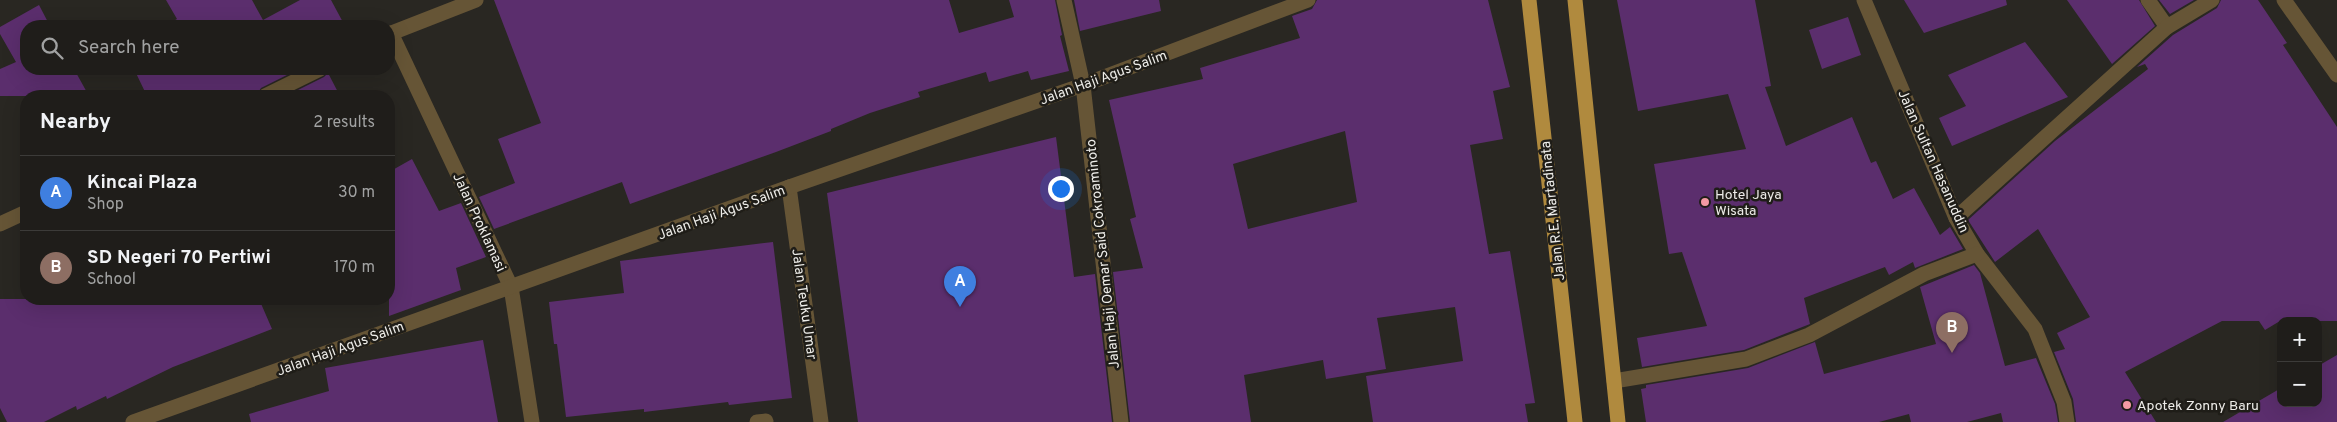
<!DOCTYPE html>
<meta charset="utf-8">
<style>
:root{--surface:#1f1d1a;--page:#272623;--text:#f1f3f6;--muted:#a1a2a2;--line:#3c3b39;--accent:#2563eb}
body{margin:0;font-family:Overpass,sans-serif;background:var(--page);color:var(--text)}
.controls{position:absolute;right:15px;bottom:15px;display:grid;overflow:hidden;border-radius:10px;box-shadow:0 5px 20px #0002}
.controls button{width:45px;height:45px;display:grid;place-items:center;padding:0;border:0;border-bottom:1px solid var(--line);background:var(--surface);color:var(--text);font:25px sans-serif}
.you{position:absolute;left:1060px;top:188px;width:18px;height:18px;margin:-12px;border:4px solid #fff;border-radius:50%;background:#1a73e8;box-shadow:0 0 0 8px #1a73e833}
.badge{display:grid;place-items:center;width:32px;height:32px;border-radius:50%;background:var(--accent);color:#fff;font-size:16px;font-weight:700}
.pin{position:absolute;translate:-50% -41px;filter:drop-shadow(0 1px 2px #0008)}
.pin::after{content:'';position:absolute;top:26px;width:18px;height:15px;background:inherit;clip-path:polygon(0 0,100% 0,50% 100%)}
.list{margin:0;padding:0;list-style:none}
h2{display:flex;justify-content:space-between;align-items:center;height:65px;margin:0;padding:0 20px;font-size:21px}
h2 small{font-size:16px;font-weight:400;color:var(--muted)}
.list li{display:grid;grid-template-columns:32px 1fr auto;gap:15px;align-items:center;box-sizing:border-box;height:75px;padding:0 20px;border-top:1px solid var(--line)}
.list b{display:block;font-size:19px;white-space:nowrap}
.list p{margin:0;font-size:16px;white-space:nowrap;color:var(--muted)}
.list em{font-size:16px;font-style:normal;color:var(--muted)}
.icon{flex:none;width:28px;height:28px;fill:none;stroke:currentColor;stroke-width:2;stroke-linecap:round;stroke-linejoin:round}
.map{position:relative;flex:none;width:2337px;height:422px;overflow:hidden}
.search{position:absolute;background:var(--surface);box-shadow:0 5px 20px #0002;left:20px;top:20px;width:375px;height:55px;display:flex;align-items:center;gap:12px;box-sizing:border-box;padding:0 18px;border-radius:20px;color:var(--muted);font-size:19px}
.panel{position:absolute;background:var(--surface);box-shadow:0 5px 20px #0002;left:20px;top:90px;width:375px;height:215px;border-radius:20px}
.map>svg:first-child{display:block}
.building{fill:#5b2e6d;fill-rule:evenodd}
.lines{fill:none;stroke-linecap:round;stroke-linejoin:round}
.minor{stroke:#665536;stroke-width:15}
.trunk{stroke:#b08a3e;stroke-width:15}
.poi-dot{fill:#f49aa4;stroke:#1f1d18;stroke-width:2}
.labels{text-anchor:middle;stroke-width:5;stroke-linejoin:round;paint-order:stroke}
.street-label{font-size:14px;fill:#edece8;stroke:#1f1d18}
.poi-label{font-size:14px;fill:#edece8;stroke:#1f1d18;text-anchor:start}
</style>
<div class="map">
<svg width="2337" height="422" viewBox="0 0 2337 422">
<rect width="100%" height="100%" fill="#292722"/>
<g class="building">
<polygon points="166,0 252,0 263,20 300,0 331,0 345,26 164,26 177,19"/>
<polygon points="494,0 949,0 959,33 1014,17 1009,0 1055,0 1062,35 1060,36 1069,71 1031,80 1028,71 989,82 986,72 918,92 920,97 870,113 831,129 831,131 776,152 630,204 622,182 494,229 479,197 515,183 498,139 541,123"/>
<polygon points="1074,0 1159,0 1161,11 1080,31"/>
<path d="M 1317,0 L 1488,0 L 1510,87 L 1493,91 L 1503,139 L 1470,145 L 1489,254 L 1510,251 L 1535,403 L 1525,404 L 1528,422 L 1373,422 L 1366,376 L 1463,361 L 1455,307 L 1377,318 L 1386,369 L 1326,379 L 1323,360 L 1244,375 L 1251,422 L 1130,422 L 1113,272 L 1143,268 L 1130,219 L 1136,217 L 1109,100 L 1203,79 L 1200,68 L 1300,38 L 1292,16 L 1312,9 ZM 1345,131 L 1357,202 L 1248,229 L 1233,164 Z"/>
<polygon points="1617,0 1755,0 1771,86 1765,87 1786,146 1852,117 1871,163 1876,161 1893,199 1914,188 1940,235 1950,227 1963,249 1915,268 1913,262 1889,275 1885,267 1804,298 1810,324 1744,350 1642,367 1637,338 1707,326 1682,252 1669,254 1654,164 1746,149 1728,94 1638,111"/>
<polygon points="1904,0 2006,0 2007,5 1924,33"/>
<polygon points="2067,0 2139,0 2155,26 2112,64"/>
<polygon points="2159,0 2194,0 2170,14"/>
<polygon points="2221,0 2258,0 2287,43 2283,45 2337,127 2337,321 2280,321 2265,330 2259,321 2222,321 2125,372 2156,422 2076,422 2073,399 2054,352 2065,349 2057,333 2090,317 2038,229 1995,262 1968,220 2055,141 2148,69 2145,64 2137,67 2173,35 2217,8"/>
<polygon points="39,5 50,26 26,26 26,69 74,69 89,96 0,96 0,69 16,62 0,34 0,27"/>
<polygon points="1848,17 1861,55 1822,69 1809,30"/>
<polygon points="2025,42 2068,97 1952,146 1939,118 1966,106 1948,75"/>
<polygon points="134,69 299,69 261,88 256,96 147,96"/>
<polygon points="328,73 340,96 286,96 324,77"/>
<polygon points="1056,137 1074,277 1095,274 1112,422 858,422 827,193"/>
<polygon points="412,159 439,211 461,203 486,257 456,268 461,290 389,316 389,172"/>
<polygon points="773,242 792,398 729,405 728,402 644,412 644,409 566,417 557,344 554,344 549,302 624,293 620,261"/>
<polygon points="1974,265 1980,273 2005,366 2036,358 2055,404 2058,422 2003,422 2001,413 1967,422 1911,422 1909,414 1879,422 1646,422 1641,389 1646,388 1646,385 1748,368 1815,342 1824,374 1936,344 1920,287"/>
<polygon points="0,299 259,299 272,329 173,367 107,399 106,396 77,410 76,406 44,422 7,422 0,408"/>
<polygon points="483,340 498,422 251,422 249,414 329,391 325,368"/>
<polygon points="2337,355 2337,422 2223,422 2281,388 2281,403 2318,403 2318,366"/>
</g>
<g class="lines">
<g class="minor">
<polyline points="1064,0 1083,85 1121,422"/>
<polyline points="1864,0 1956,218 1977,254 2035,329 2064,402 2067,422"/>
<polyline points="2148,0 2167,27"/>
<polyline points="2284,0 2337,75"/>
<polyline points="391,33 511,287 532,422"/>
<polyline points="389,34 476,0"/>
<polyline points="265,96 320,69"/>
<polyline points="789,187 821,422"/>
<polyline points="1956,218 2167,27 2212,0"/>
<polyline points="0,224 26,212"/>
<polyline points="1614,381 1746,359 1809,335 1924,274 1977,254"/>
<polyline points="133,422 789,187 1083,85 1308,0"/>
<polyline points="757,422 766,421"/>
</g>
<g class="trunk">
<polyline points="1529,0 1575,422"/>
<polyline points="1575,0 1618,422"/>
</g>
</g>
<g class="poi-dot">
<circle cx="1705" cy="202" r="5"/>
<circle cx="2127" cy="405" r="5"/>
</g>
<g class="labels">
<g class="street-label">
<text transform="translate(1103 77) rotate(-20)" y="5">Jalan Haji Agus Salim</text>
<text transform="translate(1934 161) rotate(66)" y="5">Jalan Sultan Hasanuddin</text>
<text transform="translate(1552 211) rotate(-96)" y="5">Jalan R.E. Martadinata</text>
<text transform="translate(721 212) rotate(-20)" y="5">Jalan Haji Agus Salim</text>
<text transform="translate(480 222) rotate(65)" y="5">Jalan Proklamasi</text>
<text transform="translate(1102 254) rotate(-96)" y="5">Jalan Haji Oemar Said Cokroaminoto</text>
<text transform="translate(805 304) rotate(82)" y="5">Jalan Teuku Umar</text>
<text transform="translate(340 348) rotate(-20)" y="5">Jalan Haji Agus Salim</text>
</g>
<g class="poi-label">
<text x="1715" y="199">Hotel Jaya<tspan x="1715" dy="16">Wisata</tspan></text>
<text x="2137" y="410">Apotek Zonny Baru</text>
</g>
</g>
</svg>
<div class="controls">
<button>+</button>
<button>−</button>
</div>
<div class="you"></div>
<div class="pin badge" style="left:960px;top:307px;background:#3f7fe0">A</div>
<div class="pin badge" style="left:1952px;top:353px;background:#8d6e63">B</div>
<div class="search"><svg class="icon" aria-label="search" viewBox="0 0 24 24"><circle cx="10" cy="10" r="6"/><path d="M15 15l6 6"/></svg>Search here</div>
<section class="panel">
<h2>Nearby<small>2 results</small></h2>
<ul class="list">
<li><span class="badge" style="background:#3f7fe0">A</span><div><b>Kincai Plaza</b><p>Shop</p></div><em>30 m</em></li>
<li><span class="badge" style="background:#8d6e63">B</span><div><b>SD Negeri 70 Pertiwi</b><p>School</p></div><em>170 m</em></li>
</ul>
</section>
</div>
